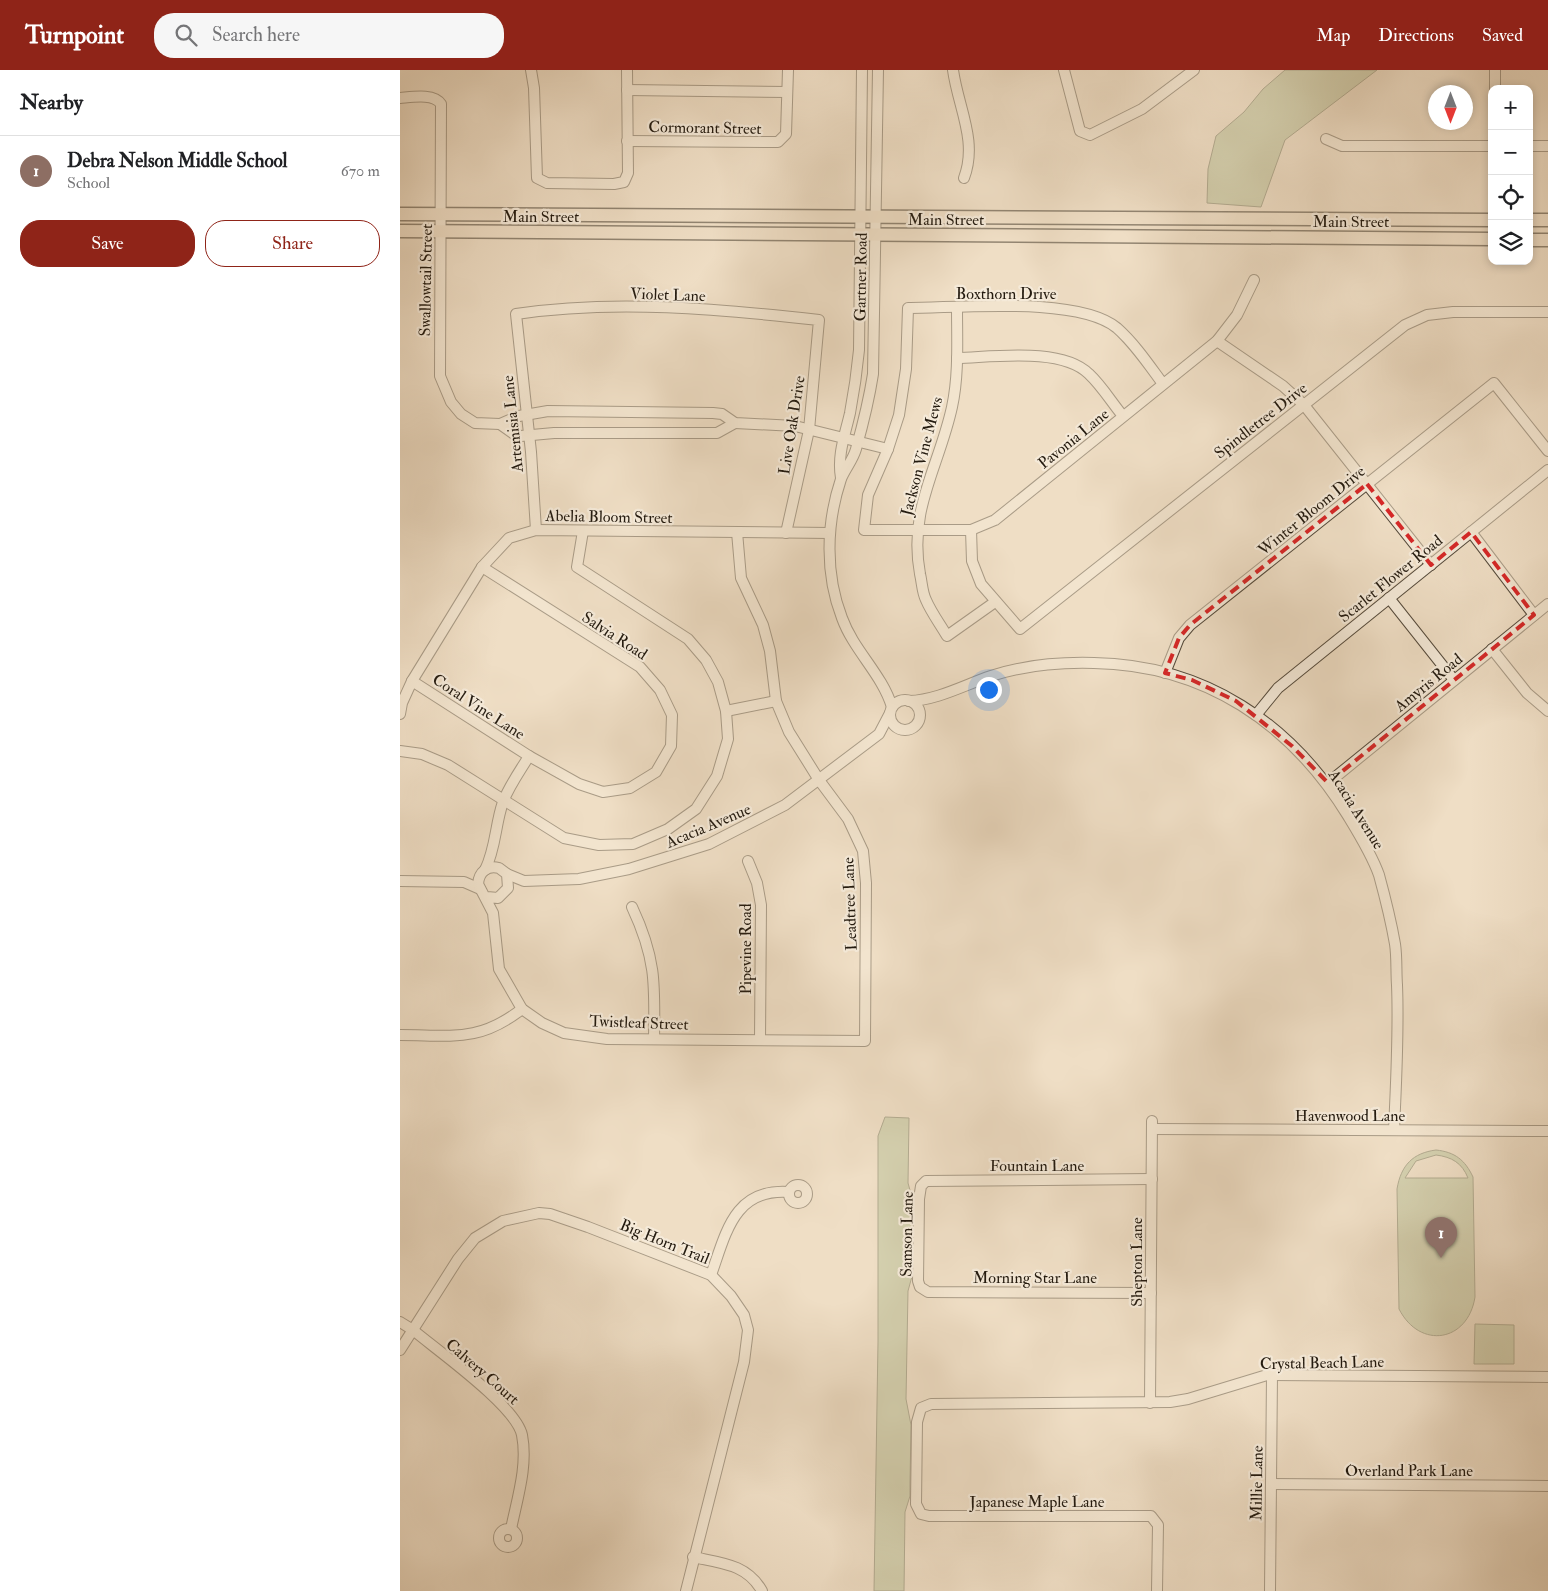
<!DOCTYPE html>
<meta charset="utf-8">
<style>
:root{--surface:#fff;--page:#f6f6f6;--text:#202124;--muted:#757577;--line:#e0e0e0;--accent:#8f2418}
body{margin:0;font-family:"IM FELL Double Pica",serif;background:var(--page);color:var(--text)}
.controls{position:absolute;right:15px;top:15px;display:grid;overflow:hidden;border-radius:10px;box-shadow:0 2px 8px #0003}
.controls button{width:45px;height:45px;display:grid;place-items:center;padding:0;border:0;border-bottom:1px solid var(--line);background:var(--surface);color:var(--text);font:25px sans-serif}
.compass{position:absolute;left:1028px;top:15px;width:45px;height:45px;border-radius:50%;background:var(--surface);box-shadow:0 2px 8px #0003;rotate:180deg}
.you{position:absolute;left:588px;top:619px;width:18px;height:18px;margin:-12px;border:4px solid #fff;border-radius:50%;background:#1a73e8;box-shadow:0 0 0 8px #1a73e833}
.badge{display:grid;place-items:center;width:32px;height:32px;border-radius:50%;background:var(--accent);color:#fff;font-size:16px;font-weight:700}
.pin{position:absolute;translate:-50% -41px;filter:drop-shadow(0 1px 2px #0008)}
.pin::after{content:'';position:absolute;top:26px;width:18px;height:15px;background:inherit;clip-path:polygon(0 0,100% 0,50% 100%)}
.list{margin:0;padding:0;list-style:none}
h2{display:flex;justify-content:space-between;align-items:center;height:65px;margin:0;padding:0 20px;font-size:21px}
h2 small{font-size:16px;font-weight:400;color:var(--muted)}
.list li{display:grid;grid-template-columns:32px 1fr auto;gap:15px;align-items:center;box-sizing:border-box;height:70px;padding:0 20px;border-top:1px solid var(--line)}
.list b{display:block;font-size:19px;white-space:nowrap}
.list p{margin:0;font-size:16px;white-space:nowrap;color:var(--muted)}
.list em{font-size:16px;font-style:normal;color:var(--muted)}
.actions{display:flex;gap:10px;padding:15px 20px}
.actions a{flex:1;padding:11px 0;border:1px solid var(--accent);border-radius:20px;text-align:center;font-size:18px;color:var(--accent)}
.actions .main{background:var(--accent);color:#fff}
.icon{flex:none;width:28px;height:28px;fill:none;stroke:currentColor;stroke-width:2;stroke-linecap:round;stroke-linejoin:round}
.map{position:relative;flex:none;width:1148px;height:1521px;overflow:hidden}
header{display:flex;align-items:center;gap:30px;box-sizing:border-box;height:70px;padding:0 25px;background:var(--accent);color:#fff}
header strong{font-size:24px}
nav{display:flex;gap:28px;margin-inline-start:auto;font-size:18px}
.search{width:350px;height:45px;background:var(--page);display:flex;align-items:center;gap:12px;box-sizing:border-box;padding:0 18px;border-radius:20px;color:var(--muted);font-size:19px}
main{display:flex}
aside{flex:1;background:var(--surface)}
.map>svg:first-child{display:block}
.green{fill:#b5c297;stroke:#6c6e53;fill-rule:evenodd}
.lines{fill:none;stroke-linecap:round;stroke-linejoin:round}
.minor-casing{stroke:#564b3c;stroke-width:12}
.major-casing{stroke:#231a0f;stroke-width:15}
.minor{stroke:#f5ead9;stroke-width:10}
.major{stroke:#efdec5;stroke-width:12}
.marked{fill:none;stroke:#d62828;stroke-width:4;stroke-dasharray:10 6;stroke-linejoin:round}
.labels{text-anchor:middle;stroke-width:4.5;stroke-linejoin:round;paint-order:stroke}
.street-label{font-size:16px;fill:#231a0f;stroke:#f5ead9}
</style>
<header>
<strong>Turnpoint</strong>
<div class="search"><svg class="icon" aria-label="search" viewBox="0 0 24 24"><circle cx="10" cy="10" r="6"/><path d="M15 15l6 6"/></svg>Search here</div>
<nav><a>Map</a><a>Directions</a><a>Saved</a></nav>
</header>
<main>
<aside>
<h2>Nearby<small></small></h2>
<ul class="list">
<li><span class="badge" style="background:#8d6e63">1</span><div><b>Debra Nelson Middle School</b><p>School</p></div><em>670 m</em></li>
</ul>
<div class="actions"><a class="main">Save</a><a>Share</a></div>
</aside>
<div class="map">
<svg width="1148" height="1521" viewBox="0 0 1148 1521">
<rect width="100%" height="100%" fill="#efdec5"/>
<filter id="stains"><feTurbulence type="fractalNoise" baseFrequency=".004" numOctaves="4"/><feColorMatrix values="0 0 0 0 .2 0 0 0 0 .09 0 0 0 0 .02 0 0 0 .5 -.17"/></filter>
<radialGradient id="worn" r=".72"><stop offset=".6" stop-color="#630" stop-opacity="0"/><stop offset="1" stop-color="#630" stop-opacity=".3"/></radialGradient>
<g class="green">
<polygon points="885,0 977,0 885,70 861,137 807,133 808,99 816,66 844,42 863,19"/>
<polygon points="485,1047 509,1048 508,1113 513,1131 514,1199 508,1221 506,1329 511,1355 510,1413 510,1426 505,1442 504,1521 474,1521 478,1272 478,1066"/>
<path d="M 1036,1080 C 1055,1082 1065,1090 1073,1107 L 1075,1227 C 1068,1272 1020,1280 999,1239 L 997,1119 C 1001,1095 1013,1083 1036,1080 ZM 1036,1085 C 1052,1087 1062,1093 1068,1108 L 1005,1108 L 1016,1091 Z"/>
<polygon points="1075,1254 1114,1255 1114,1294 1074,1294"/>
</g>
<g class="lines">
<g class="minor-casing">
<g id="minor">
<polyline points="131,0 134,18 137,108 147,113 214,114 224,112 228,103 227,0"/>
<path d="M 478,0 L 473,304 C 469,330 463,354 456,379 C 453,390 445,399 441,409 C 426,454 425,504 442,548 C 454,581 482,604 492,637"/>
<path d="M 553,0 C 558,37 578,71 564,108"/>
<polyline points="664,0 680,61 690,65 742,39 794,0"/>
<polyline points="1095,19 1095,0"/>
<polyline points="227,20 387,22"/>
<path d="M 0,28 C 12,27 34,23 41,34 L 40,306 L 51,332 L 61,344 L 75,353 L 100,354 L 119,346 L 148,341 L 313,343 L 322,344 L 335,353 L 395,356 L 488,379"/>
<polyline points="926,69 942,76 1092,76"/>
<polyline points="227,71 378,72 386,64 388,0"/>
<polyline points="1129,76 1148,76"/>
<path d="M 557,238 C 557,270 559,305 552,337 C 539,397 508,439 520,504 C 522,512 522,522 526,530 C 531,542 540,554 547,566 L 595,532"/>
<polyline points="817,271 883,316 904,335 1031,495"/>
<path d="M 557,288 C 594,287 662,277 689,304 C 702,316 712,333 723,346"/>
<path d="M 763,314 C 749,295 735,274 717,258 C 678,226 559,238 508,238 L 506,299 L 499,345 L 488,379 L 468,425 L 464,460 L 571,460 L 595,450 L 817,271 L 837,245 L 854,210"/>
<polyline points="100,354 114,364 121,366 154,363 317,363 335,353"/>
<path d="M 441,408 C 437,385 445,365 450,343 C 454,322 457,301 459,280 L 462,0"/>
<path d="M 136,460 L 131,382 L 116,244 C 215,229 319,239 419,250 L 409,360 L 386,463"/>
<polyline points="571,460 572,491 581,514 620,559 1005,255 1027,245 1053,242 1148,242"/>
<polyline points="1071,462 1134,545"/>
<polyline points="989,528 1054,610"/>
<polyline points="1092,579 1127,623 1148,641"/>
<polyline points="765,603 779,568 790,555 1094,313 1148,381"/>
<polyline points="12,611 129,686 179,714 203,722 230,718 256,702 271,676 272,645 260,620 240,597 82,497"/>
<circle cx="505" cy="645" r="15"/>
<path d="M 509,631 C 538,630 564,615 591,606 C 625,595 659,592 694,593 C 805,595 891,653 948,746 C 959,764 972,785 979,805 C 985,827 991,851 995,874 C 997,887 996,902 997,915 C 999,963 996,1012 994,1060"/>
<polyline points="326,641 376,631"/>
<polyline points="0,644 2,633 12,611 82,497 109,468 136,460 430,463"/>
<polyline points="856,645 878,618 1148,400"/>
<polyline points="0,681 22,684 48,695 164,768 199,775 233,774 268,759 296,739 317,706 328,669 326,641 318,612 306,590 288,569 177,497 183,461"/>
<polyline points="928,713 1148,534"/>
<polyline points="348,791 357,813 361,835 360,970"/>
<path d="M 85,800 C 96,778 95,755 103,732 C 109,716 120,701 129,686"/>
<polyline points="107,804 124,811 179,809 229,799 309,774 385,735 479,664 490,643"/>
<polyline points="0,811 64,812 80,819"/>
<path d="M 87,827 L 98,828 L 108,818 L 107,804 L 99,798 C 87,795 79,802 78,814 L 93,843 L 99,899 L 122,939 L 142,953 L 164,963 L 207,969 L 465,971 L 466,813 L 463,781 L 448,749 L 419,710 L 389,662 L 376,631 L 370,581 L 363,555 L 341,508 L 337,462"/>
<path d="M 232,837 C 256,888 255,914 254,969"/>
<path d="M 0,965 C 52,965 78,973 122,939"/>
<polyline points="752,1059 1148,1061"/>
<circle cx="398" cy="1124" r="9"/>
<path d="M 311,1205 C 326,1163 334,1118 389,1122"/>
<polyline points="751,1223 528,1222 520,1217 518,1211 519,1129 521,1116 526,1111 752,1109"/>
<path d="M 0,1252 L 13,1260 C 38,1281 116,1336 122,1365 C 128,1396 117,1429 111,1459"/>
<polyline points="0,1280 58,1189 75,1168 103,1151 139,1143 150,1144 188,1157 311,1205 331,1226 344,1245 348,1260 344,1292 286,1521"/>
<polyline points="750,1333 752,1051"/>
<polyline points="871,1414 1148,1416"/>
<circle cx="108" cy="1468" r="9"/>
<path d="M 293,1487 C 321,1493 347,1494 362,1521"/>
<polyline points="757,1521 758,1455 751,1446 529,1446 521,1444 516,1434 517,1352 521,1338 531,1334 770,1332 788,1329 867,1305 1148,1307"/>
<polyline points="870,1521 872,1305"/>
</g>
</g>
<g class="major-casing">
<g id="major">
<polyline points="0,144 1092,150"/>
<polyline points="1129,150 1148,150"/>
<polyline points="0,161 1092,169"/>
<polyline points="1129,170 1148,170"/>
</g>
</g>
<use href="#minor" class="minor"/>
<use href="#major" class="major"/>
</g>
<path d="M0 0H1148V1521H0ZM 967,414 L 1031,495 L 1071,462 L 1134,545 L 928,713 L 892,676 L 836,631 L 792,610 L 765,603 L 779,568 L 790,555 Z" fill="#efdec5" fill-opacity=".55" fill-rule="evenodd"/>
<path class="marked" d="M 967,414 L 1031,495 L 1071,462 L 1134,545 L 928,713 L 892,676 L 836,631 L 792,610 L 765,603 L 779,568 L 790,555 Z"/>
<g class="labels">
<g class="street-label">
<text transform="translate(305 57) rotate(1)" y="6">Cormorant Street</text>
<text x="141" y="152">Main Street</text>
<text x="546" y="155">Main Street</text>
<text x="951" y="157">Main Street</text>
<text transform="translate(460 207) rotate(-89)" y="6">Gartner Road</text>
<text transform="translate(25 210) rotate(-89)" y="6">Swallowtail Street</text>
<text x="606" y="229">Boxthorn Drive</text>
<text transform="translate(268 224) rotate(2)" y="6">Violet Lane</text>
<text transform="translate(860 350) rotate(-38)" y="6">Spindletree Drive</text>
<text transform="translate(112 354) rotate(-96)" y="6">Artemisia Lane</text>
<text transform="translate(391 355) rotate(-81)" y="6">Live Oak Drive</text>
<text transform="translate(673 368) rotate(-39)" y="6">Pavonia Lane</text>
<text transform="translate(521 386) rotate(-75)" y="6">Jackson Vine Mews</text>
<text transform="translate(911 440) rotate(-39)" y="6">Winter Bloom Drive</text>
<text transform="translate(209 446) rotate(1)" y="6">Abelia Bloom Street</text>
<text transform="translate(990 508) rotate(-39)" y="6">Scarlet Flower Road</text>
<text transform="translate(215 565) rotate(33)" y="6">Salvia Road</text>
<text transform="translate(1028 612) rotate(-39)" y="6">Amyris Road</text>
<text transform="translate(79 636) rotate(33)" y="6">Coral Vine Lane</text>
<text transform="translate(957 739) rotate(58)" y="6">Acacia Avenue</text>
<text transform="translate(308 755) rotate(-23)" y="6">Acacia Avenue</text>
<text transform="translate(449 834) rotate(-92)" y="6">Leadtree Lane</text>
<text transform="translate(345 879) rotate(-90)" y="6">Pipevine Road</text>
<text transform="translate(239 952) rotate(2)" y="6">Twistleaf Street</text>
<text x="950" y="1051">Havenwood Lane</text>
<text x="637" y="1101">Fountain Lane</text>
<text transform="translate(506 1164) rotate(-89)" y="6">Samson Lane</text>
<text transform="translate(265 1171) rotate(22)" y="6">Big Horn Trail</text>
<text transform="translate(736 1192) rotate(-90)" y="6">Shepton Lane</text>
<text x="635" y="1213">Morning Star Lane</text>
<text transform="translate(922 1292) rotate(-1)" y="6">Crystal Beach Lane</text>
<text transform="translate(83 1301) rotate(41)" y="6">Calvery Court</text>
<text x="1009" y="1406">Overland Park Lane</text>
<text transform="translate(856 1413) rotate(-89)" y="6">Millie Lane</text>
<text x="637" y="1437">Japanese Maple Lane</text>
</g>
</g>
<rect width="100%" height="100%" filter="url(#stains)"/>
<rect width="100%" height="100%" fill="url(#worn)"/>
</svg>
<div class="controls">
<button>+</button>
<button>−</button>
<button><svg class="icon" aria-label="locate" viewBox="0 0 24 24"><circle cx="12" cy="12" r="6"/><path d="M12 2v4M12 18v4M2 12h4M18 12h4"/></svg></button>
<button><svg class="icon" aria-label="layers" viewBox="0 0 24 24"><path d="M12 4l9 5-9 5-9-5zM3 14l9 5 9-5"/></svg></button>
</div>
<svg class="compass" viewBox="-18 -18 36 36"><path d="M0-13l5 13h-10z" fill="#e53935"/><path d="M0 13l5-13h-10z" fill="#757577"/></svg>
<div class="you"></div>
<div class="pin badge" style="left:1041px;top:1188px;background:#8d6e63">1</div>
</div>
</main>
